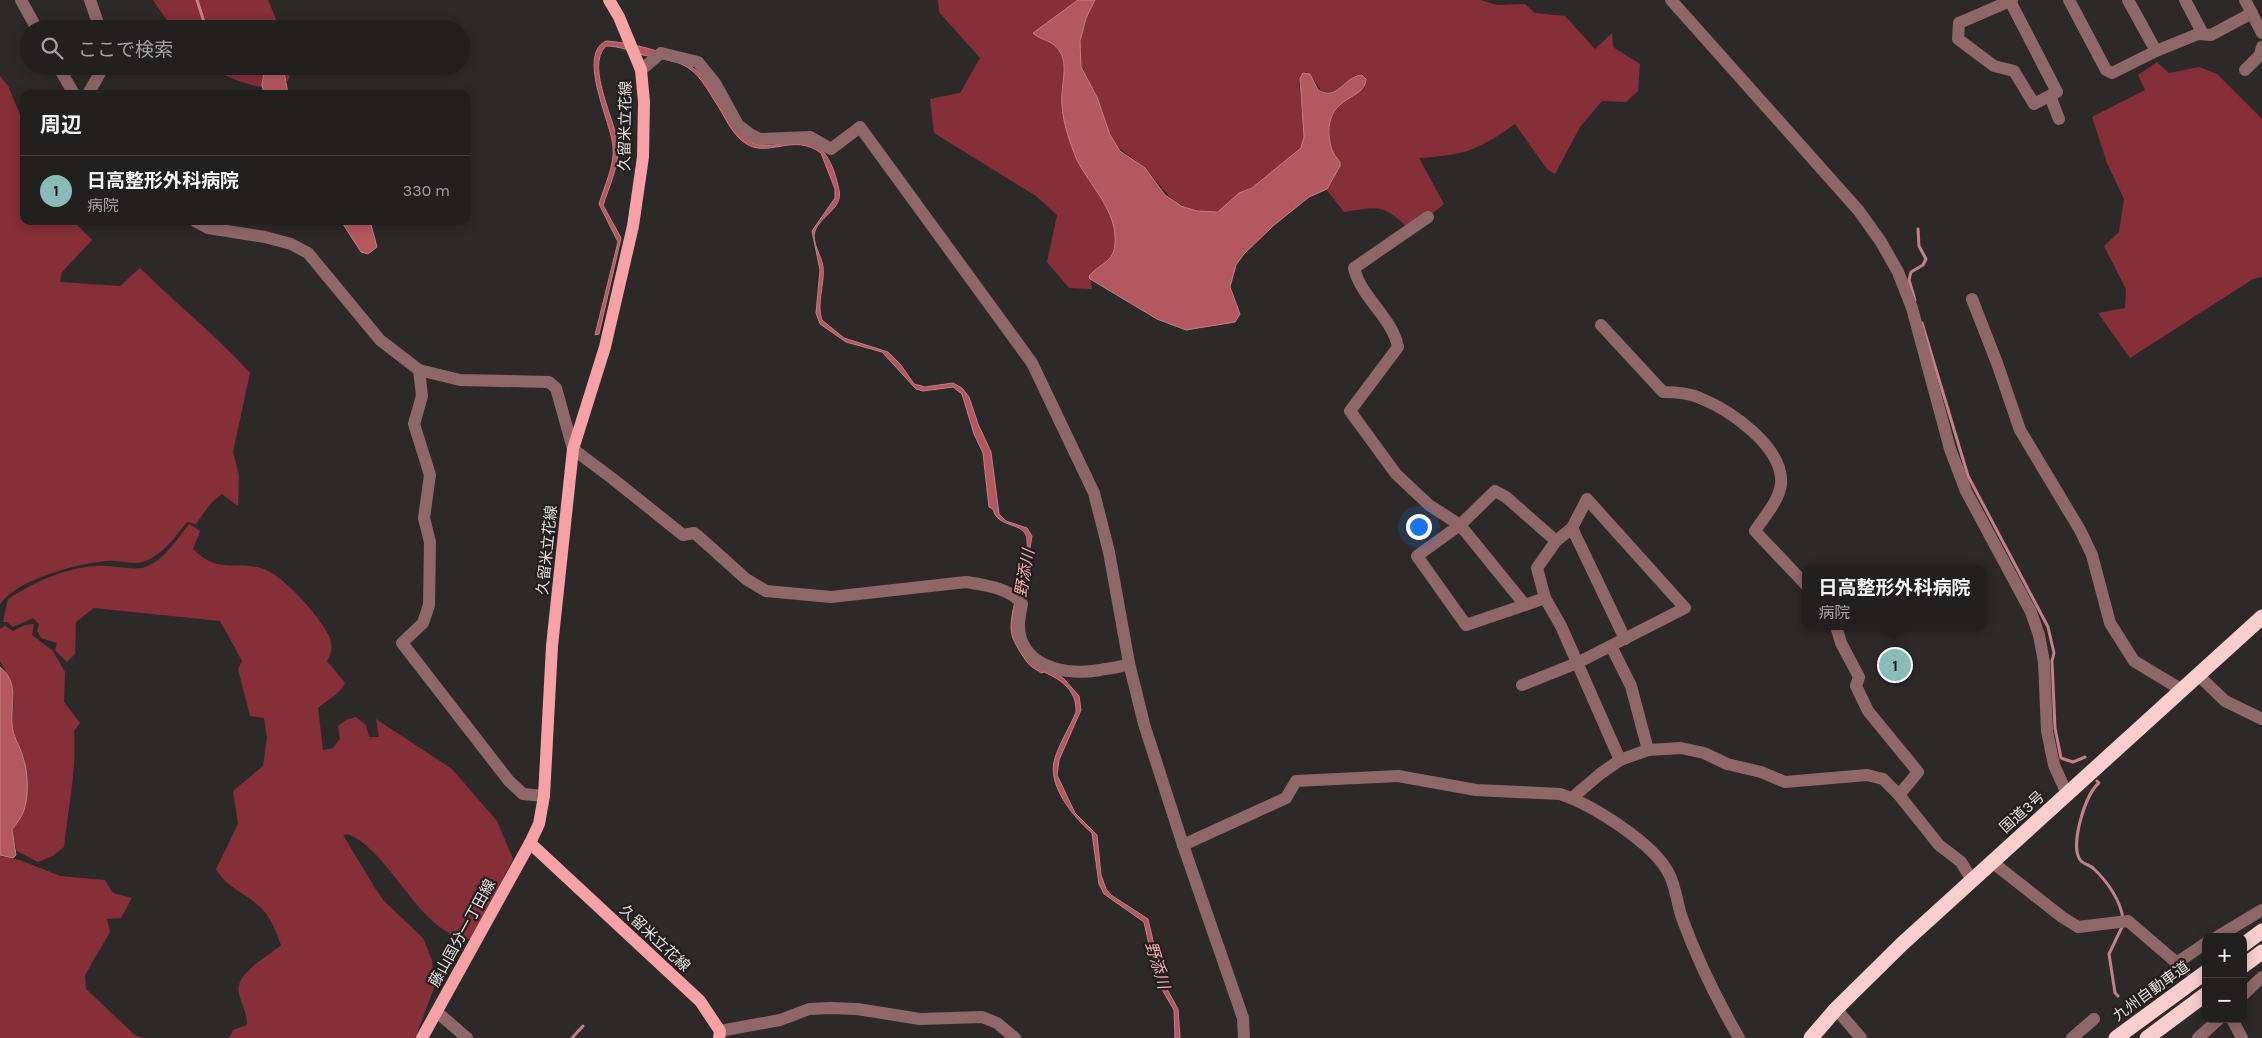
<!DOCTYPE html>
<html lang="ja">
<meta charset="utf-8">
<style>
:root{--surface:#221f1f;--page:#2e2c2c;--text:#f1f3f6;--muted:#a2a2a4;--line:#3f3d3d;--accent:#8bbbb9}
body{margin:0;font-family:Karla,"Noto Sans JP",sans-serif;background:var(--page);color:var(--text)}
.controls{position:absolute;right:15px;bottom:15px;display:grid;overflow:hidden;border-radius:10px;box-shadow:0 2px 12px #0003}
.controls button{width:45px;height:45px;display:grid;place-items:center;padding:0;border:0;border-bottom:1px solid var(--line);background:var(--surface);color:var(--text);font:25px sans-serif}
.you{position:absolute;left:1418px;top:526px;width:18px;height:18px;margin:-12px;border:4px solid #fff;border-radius:50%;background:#1a73e8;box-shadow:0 0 0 8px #1a73e833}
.badge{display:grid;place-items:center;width:32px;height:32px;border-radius:50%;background:var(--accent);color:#111;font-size:16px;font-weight:700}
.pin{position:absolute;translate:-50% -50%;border:2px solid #fff;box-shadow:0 1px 5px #0006}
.popup{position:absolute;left:1802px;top:565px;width:185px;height:65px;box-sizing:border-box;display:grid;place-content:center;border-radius:10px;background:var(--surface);filter:drop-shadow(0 1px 4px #0005);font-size:16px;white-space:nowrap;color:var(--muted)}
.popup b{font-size:19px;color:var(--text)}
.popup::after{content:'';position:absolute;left:50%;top:100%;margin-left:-10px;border:10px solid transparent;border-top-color:var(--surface)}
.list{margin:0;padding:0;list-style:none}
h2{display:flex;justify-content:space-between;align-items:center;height:65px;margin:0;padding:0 20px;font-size:21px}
h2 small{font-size:16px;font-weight:400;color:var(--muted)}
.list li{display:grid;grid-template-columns:32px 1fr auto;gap:15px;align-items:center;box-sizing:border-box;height:70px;padding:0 20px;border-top:1px solid var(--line)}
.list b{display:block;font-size:19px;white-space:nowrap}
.list p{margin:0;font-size:16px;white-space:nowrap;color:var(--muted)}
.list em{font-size:16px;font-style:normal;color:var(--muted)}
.icon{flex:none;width:28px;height:28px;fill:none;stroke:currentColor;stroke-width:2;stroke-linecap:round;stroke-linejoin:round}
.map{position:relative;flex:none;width:2262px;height:1038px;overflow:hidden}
.search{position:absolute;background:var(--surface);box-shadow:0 2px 12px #0003;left:20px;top:20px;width:450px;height:55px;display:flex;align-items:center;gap:12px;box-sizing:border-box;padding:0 18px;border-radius:28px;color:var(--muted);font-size:19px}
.panel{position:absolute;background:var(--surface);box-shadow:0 2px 12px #0003;left:20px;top:90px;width:450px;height:135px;border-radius:10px}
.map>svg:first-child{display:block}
.forest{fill:#862f38}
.water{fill:#b4585f;stroke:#c28186}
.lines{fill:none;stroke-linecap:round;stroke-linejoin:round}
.stream{stroke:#c28186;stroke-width:3}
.minor{stroke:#906768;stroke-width:12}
.major{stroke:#f6a1a5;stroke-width:12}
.highway{stroke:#f7cdce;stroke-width:15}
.labels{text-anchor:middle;stroke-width:4.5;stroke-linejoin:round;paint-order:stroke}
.street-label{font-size:15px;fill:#e4e0e0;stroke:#241f1f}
.water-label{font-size:16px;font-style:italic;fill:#f9adb0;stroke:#241f1f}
</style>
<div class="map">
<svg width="2262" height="1038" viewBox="0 0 2262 1038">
<rect width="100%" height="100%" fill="#2e2929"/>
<g class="forest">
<polygon points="153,0 268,0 280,29 173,29"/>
<path d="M 938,0 L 1078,0 L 1061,15 L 1034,32 C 1041,37 1050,40 1056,47 C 1072,64 1058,96 1064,118 C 1068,132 1072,148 1079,161 C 1090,184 1112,208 1115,233 C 1118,259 1105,261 1090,276 L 1092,289 L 1069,288 L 1047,262 L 1057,215 L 1036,196 L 934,133 L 930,99 L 960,93 L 980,58 L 939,12 Z"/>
<path d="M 1095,0 L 1480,0 L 1497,5 L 1525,4 L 1535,13 L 1565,16 L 1595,49 L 1612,33 L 1613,47 L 1640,64 L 1638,91 L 1626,102 L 1602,101 L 1580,127 L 1555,174 L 1547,169 L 1515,124 C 1477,151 1465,155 1419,158 L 1444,204 L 1428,217 L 1407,227 C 1382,203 1377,207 1344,212 L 1326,189 L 1340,165 L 1330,152 L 1330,116 L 1340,104 L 1365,87 L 1366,78 L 1362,74 C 1344,76 1344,97 1321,91 L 1310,74 L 1306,72 L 1301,75 L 1299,82 L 1304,139 L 1302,148 L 1255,187 L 1239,193 L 1220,211 L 1197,211 L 1175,203 L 1146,169 L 1114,144 L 1107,131 L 1097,96 L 1081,67 L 1079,43 L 1084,22 Z"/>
<polygon points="2157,62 2169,73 2199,67 2217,74 2262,119 2262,277 2253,279 2130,358 2098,313 2125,308 2126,289 2104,246 2119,232 2124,199 2107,163 2092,117 2145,90 2138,75"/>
<path d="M 208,66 L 290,66 C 290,69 290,75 289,78 C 278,101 222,76 208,66 Z"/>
<path d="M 0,76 L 8,86 L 24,124 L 24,221 L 73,221 L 92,240 L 62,272 L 60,282 L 120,286 L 140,268 C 176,304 216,335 250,373 L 233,452 L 239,475 L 238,506 L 222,494 L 211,503 L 196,524 L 187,522 C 176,536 160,558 142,562 C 131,565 119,560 108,561 C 78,563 18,579 0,604 Z"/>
<path d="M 189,524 L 200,531 L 193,549 C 218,574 233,561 261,568 C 283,574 319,616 329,636 C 333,644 332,654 327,661 L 345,683 C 339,695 328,699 318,708 L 323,750 L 333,748 L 340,739 L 338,726 L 346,720 L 356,717 L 366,725 L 369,737 L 379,737 L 376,719 L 452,769 L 497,821 L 513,859 L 473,939 C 422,941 391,849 347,834 L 343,835 L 375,888 L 384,901 L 423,938 L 432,960 L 434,988 L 415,1038 L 229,1038 L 233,1030 L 247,1025 C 247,1012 242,1006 239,994 C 234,973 268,957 281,945 C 276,932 272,920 263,910 C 249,894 227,889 216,869 L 238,824 L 233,791 L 263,766 L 267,738 L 264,718 L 250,716 L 238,669 L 242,661 L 220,621 L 94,608 L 76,622 L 75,654 L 67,662 L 55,650 L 57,643 L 41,638 L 37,631 L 39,624 L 33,618 L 13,627 L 7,622 L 3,622 L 8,599 C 35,582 66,567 98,566 C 112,565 128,570 141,568 C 161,565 177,539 189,524 Z"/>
<path d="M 34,624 L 32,635 L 53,651 L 65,672 L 64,702 L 80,723 L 74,731 C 77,768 68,809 64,847 L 53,856 L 38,862 L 17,851 L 12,832 L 23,810 L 25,760 L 12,729 L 14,698 L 10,679 L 0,661 L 0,629 L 5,626 L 13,631 L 25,625 Z"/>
<polygon points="0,856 20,860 60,876 105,880 113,893 132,898 121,918 107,919 110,932 85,975 86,989 136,1036 145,1038 0,1038"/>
</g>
<g class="water">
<path d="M 1078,0 L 1095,0 L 1086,18 L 1080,41 L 1081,67 L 1097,97 L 1110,135 L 1120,151 L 1145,168 L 1165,195 L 1181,206 L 1197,211 L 1218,212 L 1239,193 L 1252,188 L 1301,148 L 1304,137 L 1300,78 L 1303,73 L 1310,74 L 1318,90 C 1338,102 1344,76 1362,75 L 1366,79 C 1366,100 1327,95 1329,134 C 1330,147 1332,153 1340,162 L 1340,166 L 1327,189 L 1309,197 L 1273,226 L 1244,254 L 1236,265 L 1230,287 L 1240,314 L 1235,322 L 1186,330 L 1157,319 L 1090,279 L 1089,276 C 1102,261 1116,263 1115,238 C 1115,209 1089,184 1077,160 C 1070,143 1063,123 1062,105 C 1060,89 1069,66 1060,52 C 1054,40 1041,41 1033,33 Z"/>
<path d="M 606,41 C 636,43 688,56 706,80 C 719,97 733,126 748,139 C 774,164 821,104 839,190 C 843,209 821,215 815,231 C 811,242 822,256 823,267 C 825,284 816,304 822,320 L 844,338 L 888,352 L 901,365 L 914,384 L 925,387 L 953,383 L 962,388 L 969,397 L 978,424 L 991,452 L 999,514 L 1006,521 L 1027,528 L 1032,536 L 1015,635 L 1065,680 L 1079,696 L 1081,710 L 1059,760 L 1057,775 L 1075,813 L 1097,835 L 1101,875 L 1106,889 L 1111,895 L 1148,919 L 1162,980 L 1178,1009 L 1180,1038 L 1175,1038 L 1174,1010 L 1157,981 L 1144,922 L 1104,894 L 1099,884 L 1092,833 C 1073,817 1046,784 1055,758 C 1060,742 1070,727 1076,712 C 1077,691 1062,680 1044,672 L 1041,673 C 1038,670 1030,667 1027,662 C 1022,655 1014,643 1012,635 C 1006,613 1030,566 1027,540 C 1026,521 997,529 993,509 L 989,507 L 983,453 L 974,434 L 962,394 L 953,387 L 923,391 L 916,389 L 882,352 L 846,342 L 820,324 L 816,313 L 820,270 L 812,231 L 835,198 L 835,189 L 821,153 C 793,132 768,159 745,143 C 732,134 726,119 718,106 C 708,91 699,71 681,64 C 669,59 655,58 643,55 C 631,51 619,46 606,46 C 584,67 618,123 618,149 C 618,167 609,188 603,205 L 621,238 L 599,334 L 595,335 L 618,242 L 599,204 C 604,187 615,165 613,147 C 612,124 576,55 606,41 Z"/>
<polygon points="265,66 283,66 288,94 264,94 262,85"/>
<polygon points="341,221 370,221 377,247 368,254 361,252"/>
<path d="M 0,667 C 19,682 11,703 12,724 C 12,735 20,746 23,757 C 28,771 29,796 24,810 C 22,817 16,824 12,830 L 16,855 L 13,858 L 0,855 Z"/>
</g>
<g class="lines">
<g class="stream">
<polyline points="197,0 204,22 211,29"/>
<polyline points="1915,300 1909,280 1911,272 1923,265 1926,259 1919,246 1918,229"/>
<polyline points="1922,323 1968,476 2048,627 2054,653 2052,661 2055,728 2061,758 2073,762 2085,757"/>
<path d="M 2097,781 L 2099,783 C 2085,794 2071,843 2079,858 C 2082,865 2090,864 2094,869 C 2107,881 2121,901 2123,919"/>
<polyline points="2118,996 2115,993 2109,954 2123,925"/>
<polyline points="572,1038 583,1026"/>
</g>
<g class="minor">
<polyline points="21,0 37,29"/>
<polyline points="90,0 100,29"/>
<polyline points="1671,0 1859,211 1881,242 1898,272 1912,308 1950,449 1966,491 2031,612 2039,635 2044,662 2047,731 2054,765 2067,794"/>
<polyline points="2069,0 2106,70 2112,73 2156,51 2198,34 2211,35 2252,13"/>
<polyline points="2128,0 2156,51"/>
<polyline points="2185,0 2203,34"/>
<polyline points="2245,0 2262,33"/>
<polyline points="2010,1 2057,92 2034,104 2014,71 1994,66 1958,39 1959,23 2010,1 2012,0"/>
<polyline points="58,66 74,94"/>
<polyline points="641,70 661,53 698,62 715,83 738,125 750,134 760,139 810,137 831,149 860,127 1032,363 1094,493 1109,552 1129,663 1144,724 1183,845 1243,1018 1244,1038"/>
<polyline points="2245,70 2260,55 2262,47"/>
<polyline points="88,94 104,66"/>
<polyline points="2050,96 2059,119"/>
<path d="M 1428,217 L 1354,268 C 1361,298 1392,317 1398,347 L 1350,411 L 1396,474 L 1429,505 L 1460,525 L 1525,605 L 1545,598"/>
<path d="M 195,221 L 208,228 L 265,237 L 291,244 L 308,253 L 380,340 L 419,370 L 460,380 L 549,382 L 556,388 L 573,449 L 613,479 L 683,535 L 694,533 L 698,536 L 746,579 L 766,591 L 831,597 L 966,582 C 984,585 1011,588 1022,604 C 1020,615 1017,628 1021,639 C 1032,670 1071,675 1100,670 C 1109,668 1122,668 1129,663"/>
<polyline points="1972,299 1997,363 2020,430 2080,530 2092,555 2110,623 2134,661 2182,690"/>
<path d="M 1601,325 L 1663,392 C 1675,392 1689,393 1700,398 C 1730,410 1784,447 1781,484 C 1779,501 1764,517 1755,531 L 1806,585"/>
<polyline points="419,370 422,396 414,424 430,475 424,518 430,542 429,605 423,623 402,643 509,781 523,794 544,796"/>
<polyline points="1572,528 1625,639"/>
<polyline points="1525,605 1466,625 1417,556 1460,525 1495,491 1506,497 1556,541"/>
<polyline points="1836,626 1841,643 1859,677 1856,686 1868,711 1918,772 1899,795 1939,845 1961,862 1972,880"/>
<polyline points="1611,646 1631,686 1648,750"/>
<polyline points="2198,675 2225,701 2262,719"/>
<polyline points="1522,685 1577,663 1685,608 1587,499 1572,528 1556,541 1537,568 1545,598 1561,626 1620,760 1600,774 1572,798"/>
<polyline points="1620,760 1648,750 1681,748 1704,753 1727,764 1761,772 1785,782 1867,775 1883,779 1899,795"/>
<path d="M 1183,845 L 1286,798 L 1296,781 L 1398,776 L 1476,790 L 1560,794 C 1591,804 1655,844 1669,874 C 1676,887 1677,904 1682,918 C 1697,959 1717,1000 1739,1038"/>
<polyline points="1992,862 2062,917 2078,927 2128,921 2185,970"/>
<polyline points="2217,937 2262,910"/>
<polyline points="2178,962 2206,943"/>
<polyline points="2243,995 2262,977"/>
<polyline points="1836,1009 1861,1038"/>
<polyline points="437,1012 467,1038"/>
<polyline points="2232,1019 2242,1038"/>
<polyline points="720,1031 780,1020 809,1009 830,1008 857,1009 920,1019 982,1017 997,1023 1015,1038"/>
<polyline points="2072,1038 2094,1019"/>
<polyline points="2198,1038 2219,1019"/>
</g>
<g class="major">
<polyline points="530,843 700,1001 720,1031 719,1038"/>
<polyline points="422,1038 530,843 539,824 544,796 552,646 573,449 605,347 633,226 643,157 644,102 641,70 619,17 609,0"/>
</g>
<g class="highway">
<polyline points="2243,945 2262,931"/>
<polyline points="2243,966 2262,952"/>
<polyline points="1811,1038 1836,1009 1902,944 2262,617"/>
<polyline points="2116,1038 2206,972"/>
<polyline points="2147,1038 2206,994"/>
</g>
</g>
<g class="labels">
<g class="street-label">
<text transform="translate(625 126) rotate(-89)" y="5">久留米立花線</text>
<text transform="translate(547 550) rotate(-84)" y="5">久留米立花線</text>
<text transform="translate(2022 812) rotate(-42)" y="5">国道3号</text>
<text transform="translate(462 933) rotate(-61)" y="5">藤山国分一丁田線</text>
<text transform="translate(655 938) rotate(43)" y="5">久留米立花線</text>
<text transform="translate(2151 991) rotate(-36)" y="5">九州自動車道</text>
</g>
<g class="water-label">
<text transform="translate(1024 573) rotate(-80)" y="6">野添川</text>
<text transform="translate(1158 965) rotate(73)" y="6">野添川</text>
</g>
</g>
</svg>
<div class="controls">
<button>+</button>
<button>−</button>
</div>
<div class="you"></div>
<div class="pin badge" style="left:1895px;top:665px">1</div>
<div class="popup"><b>日高整形外科病院</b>病院</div>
<div class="search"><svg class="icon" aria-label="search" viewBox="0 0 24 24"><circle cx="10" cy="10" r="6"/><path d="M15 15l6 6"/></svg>ここで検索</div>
<section class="panel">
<h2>周辺<small></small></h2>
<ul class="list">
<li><span class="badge">1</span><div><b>日高整形外科病院</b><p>病院</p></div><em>330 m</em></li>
</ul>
</section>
</div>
